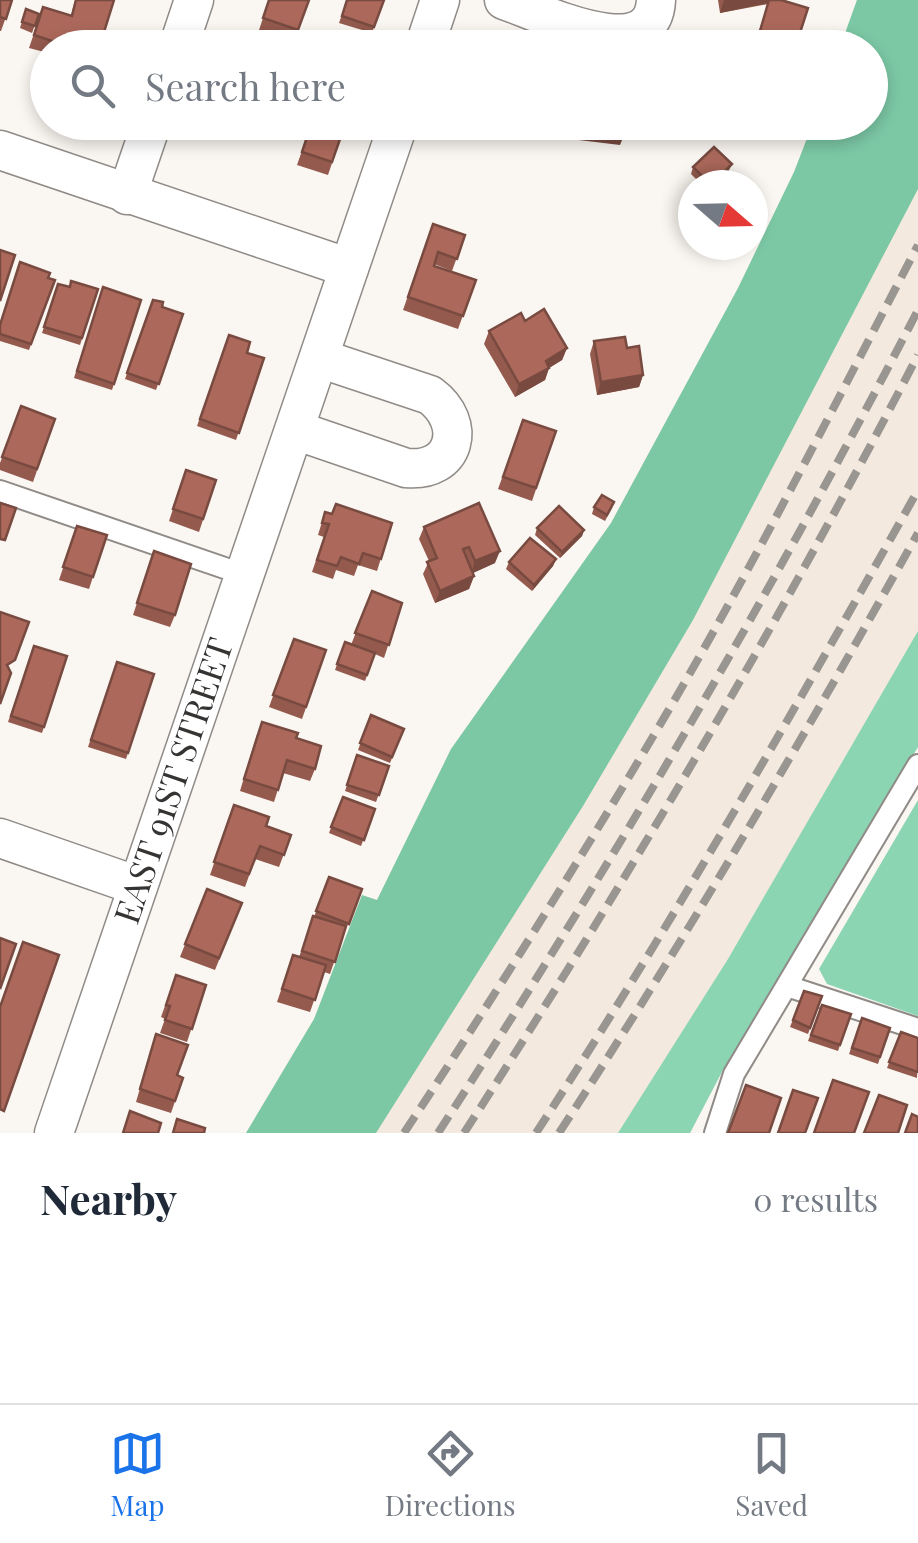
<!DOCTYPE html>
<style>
:root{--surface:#fff;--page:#f6f6f7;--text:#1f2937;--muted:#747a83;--line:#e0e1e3;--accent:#1a73e8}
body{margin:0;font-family:"Playfair Display",serif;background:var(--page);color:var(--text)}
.compass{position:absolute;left:678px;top:170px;width:90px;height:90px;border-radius:50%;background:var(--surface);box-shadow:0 5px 15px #0003;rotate:110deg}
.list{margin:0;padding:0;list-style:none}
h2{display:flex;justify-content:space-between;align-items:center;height:130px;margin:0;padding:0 40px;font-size:42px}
h2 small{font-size:32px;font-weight:400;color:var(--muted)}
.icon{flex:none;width:55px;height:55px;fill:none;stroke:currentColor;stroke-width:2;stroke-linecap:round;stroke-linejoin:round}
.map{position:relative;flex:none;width:918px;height:1133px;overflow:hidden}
.search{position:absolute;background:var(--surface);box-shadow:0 5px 15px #0003;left:30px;right:30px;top:30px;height:110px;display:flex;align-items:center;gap:25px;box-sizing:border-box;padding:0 35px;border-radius:55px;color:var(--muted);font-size:38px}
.sheet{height:270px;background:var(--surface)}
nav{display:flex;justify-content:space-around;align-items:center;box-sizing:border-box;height:140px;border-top:2px solid var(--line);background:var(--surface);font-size:28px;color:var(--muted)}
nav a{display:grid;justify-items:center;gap:5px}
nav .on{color:var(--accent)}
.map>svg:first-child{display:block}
.built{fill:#f4e9de}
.green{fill:#8bd5b3}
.forest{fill:#7cc8a5}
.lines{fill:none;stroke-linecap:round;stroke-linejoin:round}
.lane-casing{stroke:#908b87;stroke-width:24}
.street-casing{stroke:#908b87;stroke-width:41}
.lane{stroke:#fff;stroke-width:20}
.street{stroke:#fff;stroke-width:38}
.rail{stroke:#999692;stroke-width:8;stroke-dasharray:20 10;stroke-linecap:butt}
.wall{fill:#945a4e}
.shaded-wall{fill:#784a40}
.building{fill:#ac695b;stroke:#784a40;stroke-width:2.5}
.labels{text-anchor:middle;stroke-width:10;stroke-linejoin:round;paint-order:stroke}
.street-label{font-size:35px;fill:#363432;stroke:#fff}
</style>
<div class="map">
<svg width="918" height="1133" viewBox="0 0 918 1133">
<rect width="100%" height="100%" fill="#faf6f1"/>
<polygon class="built" points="857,0 918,0 918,747 724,1068 690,1133 246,1133 314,1019 362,895 377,900 451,749 611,523 738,288 794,172 813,123 870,122 870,48 840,47"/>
<g class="green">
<polygon points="918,631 918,747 724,1068 690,1133 618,1133 728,959"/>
<polygon points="918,800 918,1016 827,984 819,969"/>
</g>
<polygon class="forest" points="857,0 918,0 918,189 693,620 583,806 376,1133 246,1133 314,1019 362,895 377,900 451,749 611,523 738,288 794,172 813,123 870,122 870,48 840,47"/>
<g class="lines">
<g class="lane-casing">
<g id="lane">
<polyline points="0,491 245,575"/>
<polyline points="787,986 918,1029"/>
<polyline points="715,1133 734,1074 918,765"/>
</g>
</g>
<g class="street-casing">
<g id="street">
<path d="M 504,0 C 540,12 653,69 656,0"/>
<polyline points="178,48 194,0"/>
<polyline points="424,48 440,0"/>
<polyline points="0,150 349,268"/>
<polyline points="127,195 152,122"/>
<path d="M 295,430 L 406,468 C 456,473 468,423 430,395 L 319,358"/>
<polyline points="0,838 138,886"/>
<path id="s1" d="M 54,1133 L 399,122"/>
</g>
</g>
<use href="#lane" class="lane"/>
<use href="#street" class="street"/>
<g class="rail">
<path d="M 404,1133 C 499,989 591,843 678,694 C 763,547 840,395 918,245"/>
<path d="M 438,1133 C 611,866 772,593 918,310"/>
<path d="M 464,1133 C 627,881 780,622 918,355"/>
<path d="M 536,1133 C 672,924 796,708 918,490"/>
<path d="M 559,1133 C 687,937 804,737 918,533"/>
</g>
</g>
<g class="wall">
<polygon points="0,0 12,0 1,31 0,31"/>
<polygon points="75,0 114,0 99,48 48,48 48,53 29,48 43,7 71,15"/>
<polygon points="269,0 309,0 293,42 259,30"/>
<polygon points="347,0 384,0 372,33 339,23"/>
<polygon points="718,0 782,0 808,8 795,48 769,48 755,43 768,4 720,13"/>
<polygon points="26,9 39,14 32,33 20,28"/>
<polygon points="312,122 346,122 328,175 297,165"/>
<polygon points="693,167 729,170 715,185 702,185 691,174"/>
<polygon points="433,224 465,235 452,271 434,264 434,266 476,280 458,329 403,310"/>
<polygon points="48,278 55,280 29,350 0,341 0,324"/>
<polygon points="58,284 70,287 98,289 80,345 42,333"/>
<polygon points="103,287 141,300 112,390 74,378"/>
<polygon points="153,300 162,307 183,314 156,390 125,379"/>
<polygon points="525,321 567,348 562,360 549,368 545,380 515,397 484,344 489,331"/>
<polygon points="229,335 247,353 264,358 236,440 197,426"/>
<polygon points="594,341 643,375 639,387 597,395 590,354"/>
<polygon points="21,406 55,419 33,482 0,470 0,463"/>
<polygon points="523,420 556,431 532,501 498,489"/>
<polygon points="186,470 216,480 199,532 169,521"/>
<polygon points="479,503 495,563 472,573 474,576 469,589 435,603 423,574 429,561 419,539 424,527"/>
<polygon points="594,507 612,508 605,521 592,514"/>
<polygon points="325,512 392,523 377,571 358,565 354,576 336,570 333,579 312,572 324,537 318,535"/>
<polygon points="77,526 107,535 89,589 59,580"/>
<polygon points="537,528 584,530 582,536 560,558 535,535"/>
<polygon points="154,551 175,615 170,627 133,615"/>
<polygon points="556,559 553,566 532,591 506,569 509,562"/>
<polygon points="372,591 402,603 384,658 375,654 365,681 335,670 345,642 351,645"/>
<polygon points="294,639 326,650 302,719 269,707"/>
<polygon points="34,646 67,656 42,733 8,722"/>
<polygon points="117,662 154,674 126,759 88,747"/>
<polygon points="371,715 404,729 390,763 358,750"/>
<polygon points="257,734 296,738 315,769 310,781 283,773 274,802 240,791"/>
<polygon points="357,755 389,766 376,802 345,791"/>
<polygon points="343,797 375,809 361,846 329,833"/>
<polygon points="234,805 266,826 291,835 279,867 255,859 245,887 210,875"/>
<polygon points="329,877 362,889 343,936 330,974 324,972 310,1012 277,1002 293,955 299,957"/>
<polygon points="207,889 242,903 215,970 180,957"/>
<polygon points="176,975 206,985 187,1042 160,1033 165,1019 161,1017"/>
<polygon points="804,991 822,996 808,1034 790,1027"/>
<polygon points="822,1005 851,1014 838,1051 808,1041"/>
<polygon points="862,1018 890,1028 878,1064 849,1054"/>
<polygon points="901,1032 918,1038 917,1078 887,1068"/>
<polygon points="156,1034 177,1075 183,1078 171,1113 136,1102"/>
</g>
<g class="shaded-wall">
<polygon points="724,0 782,0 720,13"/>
<polygon points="566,125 625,133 620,145 562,138"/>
<polygon points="732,164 729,170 715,185 711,185"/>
<polygon points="567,348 562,360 549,368 545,380 515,397 519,384 546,361"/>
<polygon points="643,375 639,387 597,395 601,382"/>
<polygon points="584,530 582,536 560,558 562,552"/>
<polygon points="500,551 495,563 471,574 475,561"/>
<polygon points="556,559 553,566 532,591 534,585"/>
<polygon points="474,576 469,589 435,603 440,591"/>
</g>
<g class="building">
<polygon points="0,0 12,0 6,19 0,17"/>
<polygon points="76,0 114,0 99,48 73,48 34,35 43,7 72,16"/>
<polygon points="269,0 309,0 298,30 263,18"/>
<polygon points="347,0 384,0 374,27 342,16"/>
<polygon points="769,0 781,0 808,8 797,42 760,31"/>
<polygon points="26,9 39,14 35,26 22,22"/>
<polygon points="711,39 720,48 703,48"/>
<polygon points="312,122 346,122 332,162 302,152"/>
<polygon points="567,122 626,122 625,133 566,125"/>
<polygon points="714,147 732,164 711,185 693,167"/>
<polygon points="433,224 465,235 457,259 438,252 434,266 476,280 463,316 408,297"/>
<polygon points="0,250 15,255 0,301"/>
<polygon points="20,262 50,273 48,278 55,280 31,344 0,334 0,325"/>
<polygon points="71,281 98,289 82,338 44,327 58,284 70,287"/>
<polygon points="103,287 141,300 114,384 77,371"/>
<polygon points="153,300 163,302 162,307 183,314 159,384 127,373"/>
<polygon points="544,309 567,348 546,361 549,368 519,384 489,331 521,313 525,321"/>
<polygon points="229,335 250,342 247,353 264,358 239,433 200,419"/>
<polygon points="625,337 627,348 639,346 643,375 601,382 594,341"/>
<polygon points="21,406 55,419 37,469 2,457"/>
<polygon points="523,420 556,431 536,488 503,477"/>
<polygon points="186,470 216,480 203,519 173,509"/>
<polygon points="602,495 614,502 607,515 594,507"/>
<polygon points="0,503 16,508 5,540 0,539"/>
<polygon points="479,503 500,551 475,561 469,547 463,549 474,576 440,591 427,562 437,558 424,527"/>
<polygon points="336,504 392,523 381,559 363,553 359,564 341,557 337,566 317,560 329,524 322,523 325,512 332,514"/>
<polygon points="559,506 584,530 562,552 537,528"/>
<polygon points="77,526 107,535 93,577 63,567"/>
<polygon points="530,538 556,559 534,585 509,562"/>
<polygon points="154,551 191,564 175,615 137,603"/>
<polygon points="372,591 402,603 389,645 355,633"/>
<polygon points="0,612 29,622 15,660 7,665 11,673 0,704"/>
<polygon points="294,639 326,650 306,707 273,695"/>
<polygon points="345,642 375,653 367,675 337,664"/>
<polygon points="34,646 67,656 44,727 11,716"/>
<polygon points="117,662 154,674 128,753 91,740"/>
<polygon points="371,715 404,729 392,757 360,743"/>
<polygon points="262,722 298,733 296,738 321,746 315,769 287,760 278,790 244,779"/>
<polygon points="357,755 389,766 379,795 347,785"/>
<polygon points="343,797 375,809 364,840 331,827"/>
<polygon points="234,805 269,817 266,826 291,835 284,855 260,846 249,874 214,862"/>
<polygon points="329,877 362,889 349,924 316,911"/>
<polygon points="207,889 242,903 219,958 185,944"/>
<polygon points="313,916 346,926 335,962 302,951"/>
<polygon points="0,938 16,944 0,989"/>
<polygon points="23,942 59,955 4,1111 0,1109 0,1007"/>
<polygon points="293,955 326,965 315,1000 282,989"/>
<polygon points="176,975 206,985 192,1029 165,1020 170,1006 166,1005"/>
<polygon points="804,991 822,996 810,1028 793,1020"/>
<polygon points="822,1005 851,1014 840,1045 811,1035"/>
<polygon points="862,1018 890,1028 880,1057 852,1048"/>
<polygon points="901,1032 918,1038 918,1072 889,1062"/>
<polygon points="156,1034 188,1045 177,1075 183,1078 175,1101 140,1089"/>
<polygon points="833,1080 869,1092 854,1133 814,1133"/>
<polygon points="746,1085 781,1098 769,1133 728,1133"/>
<polygon points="793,1090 818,1098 805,1133 778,1133"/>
<polygon points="879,1095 907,1105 898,1133 864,1133"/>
<polygon points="130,1111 161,1123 158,1133 123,1133"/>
<polygon points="912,1114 918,1117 918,1133 905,1133"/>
<polygon points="177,1119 205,1128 204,1133 173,1133"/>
</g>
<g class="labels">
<g class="street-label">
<text dy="12" stroke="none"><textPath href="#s1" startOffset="372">EAST 91ST STREET</textPath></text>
</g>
</g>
</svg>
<svg class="compass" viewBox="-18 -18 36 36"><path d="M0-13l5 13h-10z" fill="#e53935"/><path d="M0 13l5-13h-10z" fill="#747a83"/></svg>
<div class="search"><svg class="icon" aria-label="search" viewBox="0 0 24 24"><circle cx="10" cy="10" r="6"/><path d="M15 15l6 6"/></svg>Search here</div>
</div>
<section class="sheet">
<h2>Nearby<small>0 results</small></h2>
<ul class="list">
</ul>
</section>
<nav>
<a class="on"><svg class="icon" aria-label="map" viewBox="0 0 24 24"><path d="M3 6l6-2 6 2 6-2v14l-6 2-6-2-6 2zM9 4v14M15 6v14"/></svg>Map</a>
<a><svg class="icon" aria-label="directions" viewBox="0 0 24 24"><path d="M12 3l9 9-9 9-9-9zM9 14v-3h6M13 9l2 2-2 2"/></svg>Directions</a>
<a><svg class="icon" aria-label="saved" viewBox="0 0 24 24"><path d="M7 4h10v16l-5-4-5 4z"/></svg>Saved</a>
</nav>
